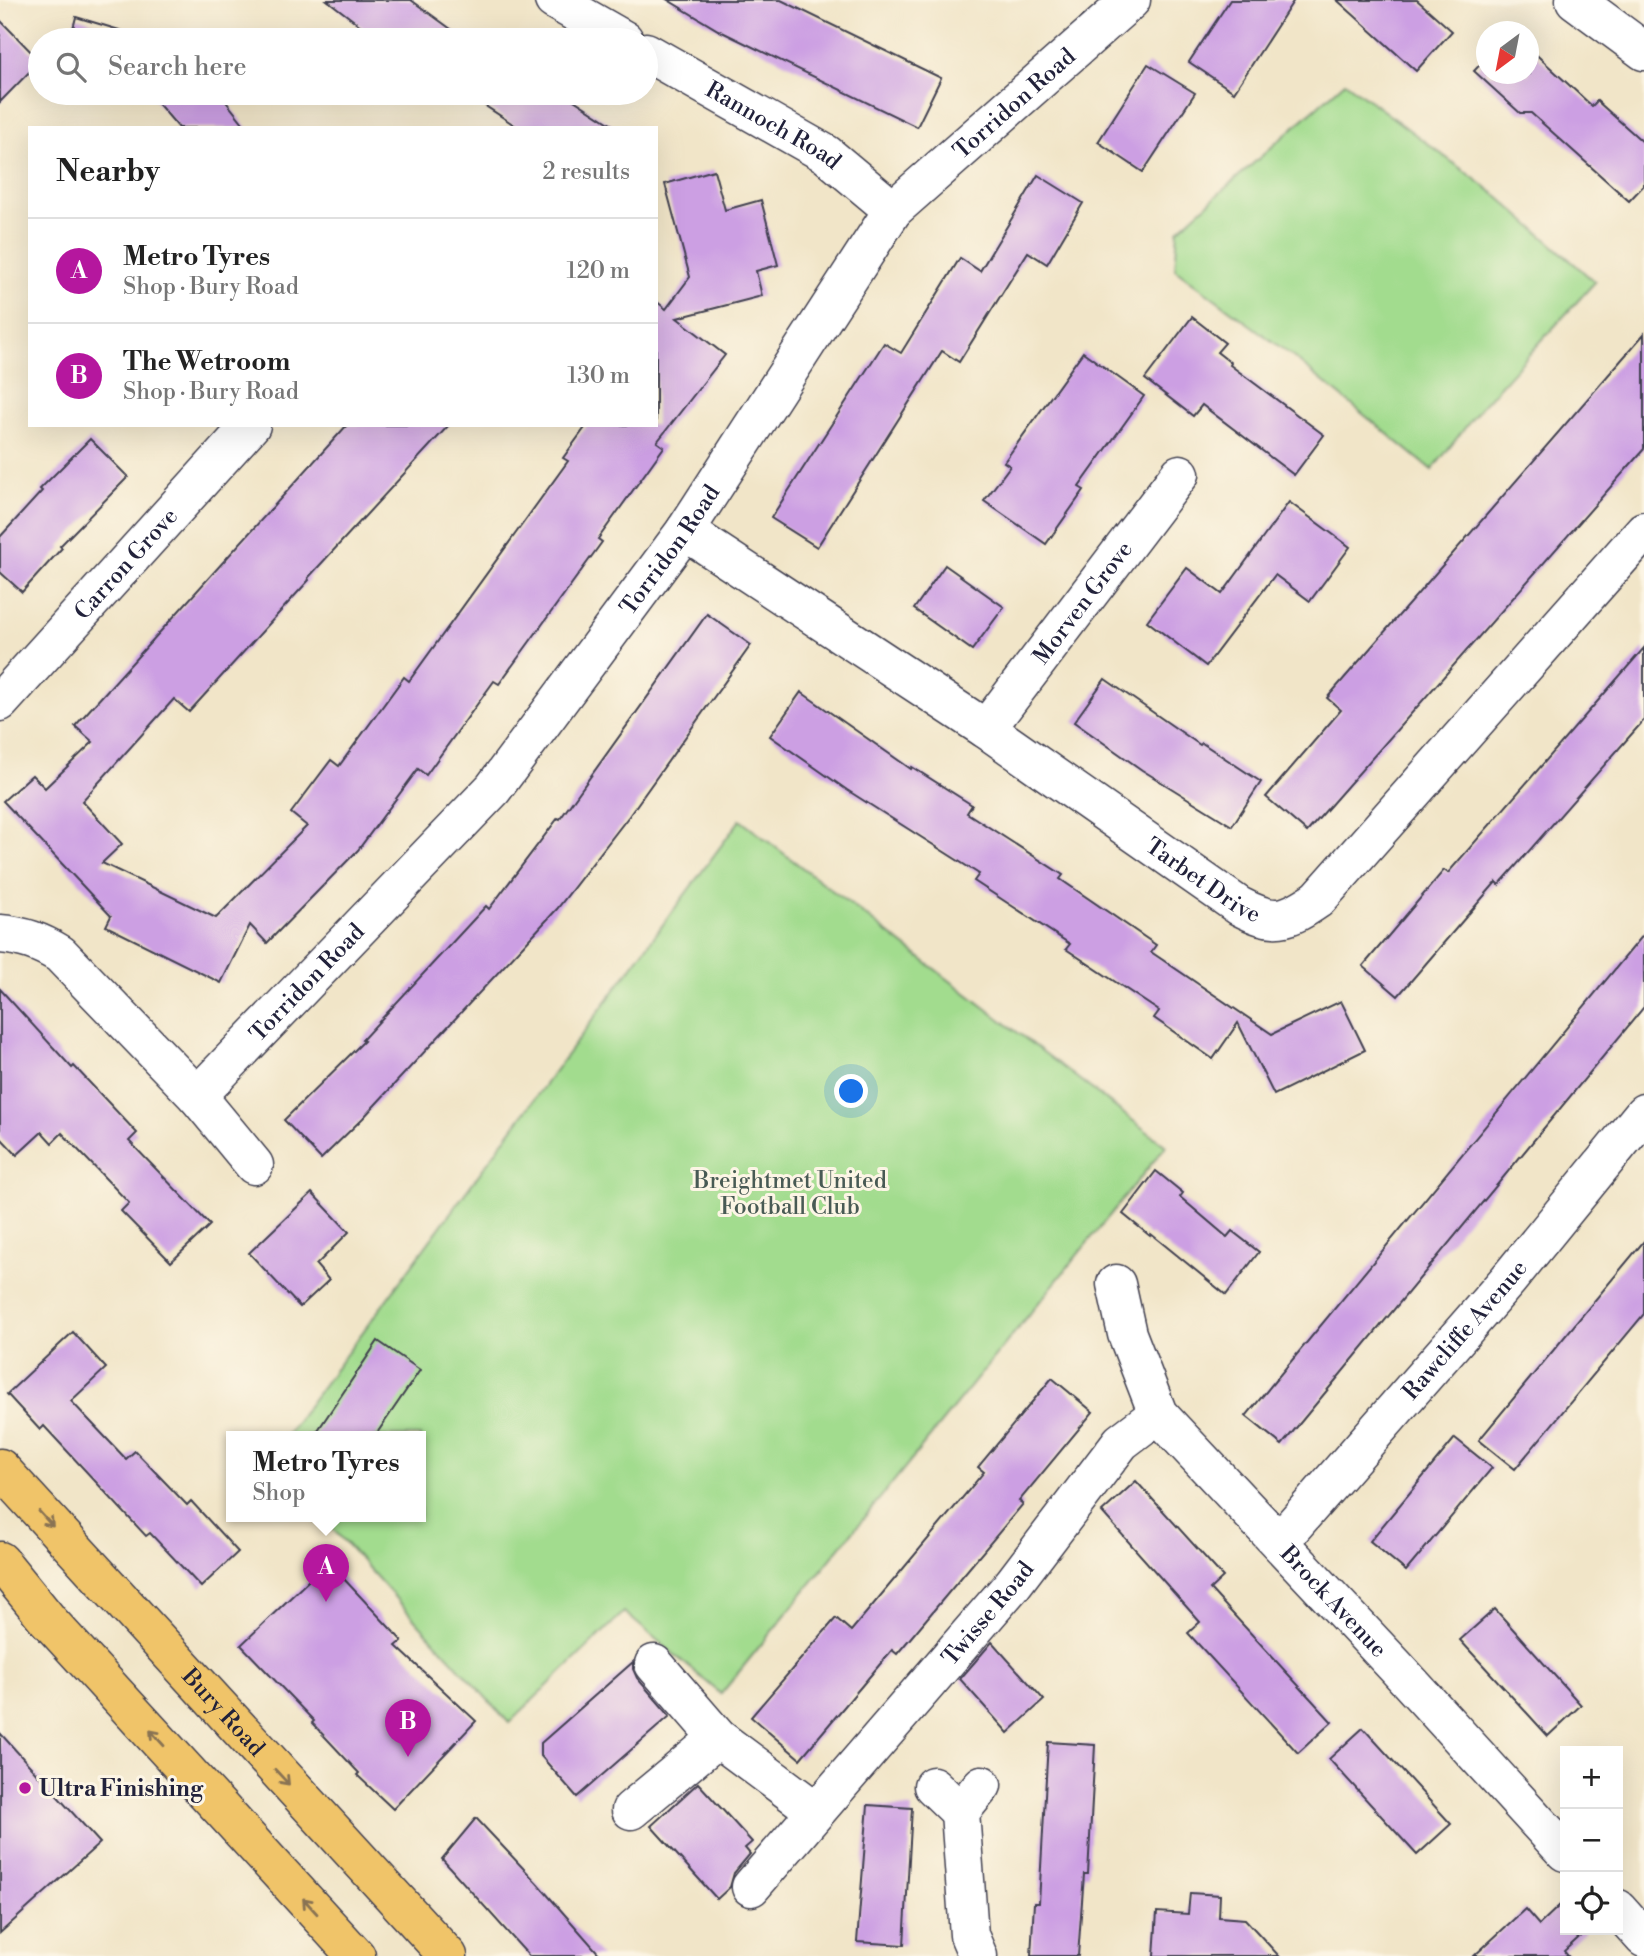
<!DOCTYPE html>
<meta charset="utf-8">
<style>
:root{--surface:#fff;--page:#f2f2f2;--text:#222;--muted:#767676;--line:#e0e0e0;--accent:#b5179e}
body{margin:0;font-family:"Libre Bodoni",serif;background:var(--page);color:var(--text)}
.controls{position:absolute;right:21px;bottom:21px;display:grid;overflow:hidden;border-radius:0px;box-shadow:0 7px 28px #0002}
.controls button{width:63px;height:63px;display:grid;place-items:center;padding:0;border:0;border-bottom:2px solid var(--line);background:var(--surface);color:var(--text);font:35px sans-serif}
.compass{position:absolute;left:1476px;top:21px;width:63px;height:63px;border-radius:50%;background:var(--surface);box-shadow:0 7px 28px #0002;rotate:212deg}
.you{position:absolute;left:852px;top:1092px;width:24px;height:24px;margin:-18px;border:5px solid #fff;border-radius:50%;background:#1a73e8;box-shadow:0 0 0 10px #1a73e833}
.badge{display:grid;place-items:center;width:46px;height:46px;border-radius:50%;background:var(--accent);color:#fff;font-size:23px;font-weight:700}
.pin{position:absolute;translate:-50% -58px;filter:drop-shadow(0 2px 4px #0008)}
.pin::after{content:'';position:absolute;top:37px;width:24px;height:21px;background:inherit;clip-path:polygon(0 0,100% 0,50% 100%)}
.popup{position:absolute;left:226px;top:1431px;width:200px;height:91px;box-sizing:border-box;display:grid;place-content:center;border-radius:0px;background:var(--surface);filter:drop-shadow(0 2px 5px #0005);font-size:23px;white-space:nowrap;color:var(--muted)}
.popup b{font-size:26px;color:var(--text)}
.popup::after{content:'';position:absolute;left:50%;top:100%;margin-left:-14px;border:14px solid transparent;border-top-color:var(--surface)}
.list{margin:0;padding:0;list-style:none}
h2{display:flex;justify-content:space-between;align-items:center;height:91px;margin:0;padding:0 28px;font-size:30px}
h2 small{font-size:23px;font-weight:400;color:var(--muted)}
.list li{display:grid;grid-template-columns:46px 1fr auto;gap:21px;align-items:center;box-sizing:border-box;height:105px;padding:0 28px;border-top:2px solid var(--line)}
.list b{display:block;font-size:26px;white-space:nowrap}
.list p{margin:0;font-size:23px;white-space:nowrap;color:var(--muted)}
.list em{font-size:23px;font-style:normal;color:var(--muted)}
.icon{flex:none;width:38px;height:38px;fill:none;stroke:currentColor;stroke-width:2;stroke-linecap:round;stroke-linejoin:round}
.map{position:relative;flex:none;width:1644px;height:1956px;overflow:hidden}
.search{position:absolute;background:var(--surface);box-shadow:0 7px 28px #0002;left:28px;top:28px;width:630px;height:77px;display:flex;align-items:center;gap:18px;box-sizing:border-box;padding:0 24px;border-radius:38px;color:var(--muted);font-size:26px}
.panel{position:absolute;background:var(--surface);box-shadow:0 7px 28px #0002;left:28px;top:126px;width:630px;height:301px;border-radius:0px}
.map>svg:first-child{display:block}
.green{fill:#a2dc8e;stroke:#627f64;stroke-width:2}
.building{fill:#cc9fe3}
.lines{fill:none;stroke-linecap:round;stroke-linejoin:round}
.street-casing{stroke:#413f50;stroke-width:41}
.highway-casing{stroke:#413f50;stroke-width:41}
.street{stroke:#fff;stroke-width:38}
.highway{stroke:#f0c469;stroke-width:38}
.oneway{stroke:#897352}
.poi-dot{fill:#b5179e;stroke:#fcf5e5;stroke-width:2.5}
.labels{text-anchor:middle;stroke-width:6;stroke-linejoin:round;paint-order:stroke}
.street-label{font-size:23px;fill:#22223b;stroke:#fcf5e5}
.park-label{font-size:23px;fill:#485a54;stroke:#fcf5e5}
.poi-label{font-size:23px;font-weight:bold;fill:#22223b;stroke:#fcf5e5;text-anchor:start}
</style>
<div class="map">
<svg width="1644" height="1956" viewBox="0 0 1644 1956">
<rect width="100%" height="100%" fill="#fcf5e5"/>
<filter id="ink" filterUnits="userSpaceOnUse"><feTurbulence type="fractalNoise" baseFrequency=".0143" numOctaves="2"/><feDisplacementMap in="SourceGraphic" scale="14" xChannelSelector="R" yChannelSelector="G"/><feConvolveMatrix kernelMatrix="1 2 1 2 8 2 1 2 1" color-interpolation-filters="sRGB"/></filter>
<filter id="wash" filterUnits="userSpaceOnUse"><feTurbulence type="fractalNoise" baseFrequency=".00686" numOctaves="4" result="noise"/><feDisplacementMap in="SourceGraphic" scale="28" xChannelSelector="R" yChannelSelector="G"/><feGaussianBlur stdDeviation="1.57" result="paint"/><feColorMatrix in="noise" values="0 0 0 0 0 0 0 0 0 0 0 0 0 0 0 0 0 1.4 0 .05"/><feComposite in="paint" operator="in"/></filter>
<g filter="url(#wash)">
<rect width="100%" height="100%" fill="#f1e5c8"/>
<g class="green">
<polygon points="1345,82 1495,194 1595,282 1482,406 1432,470 1288,353 1175,269 1178,230"/>
<polygon points="740,820 1166,1146 721,1694 624,1612 509,1723 321,1516 420,1516 420,1436 286,1436"/>
</g>
<g id="blocks">
<g class="building">
<polygon points="327,0 411,0 466,40 379,40"/>
<polygon points="668,0 781,0 941,78 917,127 718,30"/>
<polygon points="1230,0 1294,0 1234,92 1189,62"/>
<polygon points="1337,0 1417,0 1452,31 1416,71"/>
<polygon points="76,17 136,35 156,40 70,40"/>
<polygon points="0,20 40,61 0,102"/>
<polygon points="1529,48 1592,106 1597,101 1644,143 1644,185 1629,201 1531,113 1520,113 1474,71 1487,57 1487,74 1529,74"/>
<polygon points="1148,64 1195,93 1143,172 1098,142"/>
<polygon points="149,93 219,93 247,128 179,128"/>
<polygon points="448,93 563,93 617,128 519,128 467,94 461,103"/>
<polygon points="714,170 725,210 761,200 778,265 756,271 762,296 677,318 725,355 657,442 664,447 598,539 602,542 499,684 494,681 426,775 418,769 358,850 267,943 250,925 221,983 106,926 111,916 3,801 32,775 45,788 93,742 75,726 347,425 449,425 308,578 309,580 189,712 174,699 82,801 122,844 102,863 216,918 307,826 291,813 331,760 339,766 404,677 409,681 568,461 563,458 587,425 656,425 656,301 666,309 690,277 665,184"/>
<polygon points="1038,175 1083,203 1047,264 1028,252 959,362 942,351 817,547 771,518 884,343 901,353 960,258 980,271"/>
<polygon points="1192,317 1225,343 1217,352 1231,363 1230,365 1324,435 1294,475 1202,405 1193,416 1145,379"/>
<polygon points="1644,334 1644,449 1307,832 1266,797 1341,710 1327,698"/>
<polygon points="1083,352 1144,396 1079,487 1084,490 1046,544 984,501 1010,466 1004,462"/>
<polygon points="90,439 128,477 60,546 62,548 22,592 0,572 0,537 42,491 40,489"/>
<polygon points="1289,502 1350,547 1310,601 1275,575 1206,666 1147,621 1187,568 1222,594"/>
<polygon points="945,565 1004,607 972,650 914,609"/>
<polygon points="707,614 751,645 629,816 557,909 363,1118 321,1159 284,1120 364,1041 362,1040 486,906 489,909 558,818 560,819"/>
<polygon points="1644,648 1644,720 1499,885 1496,882 1398,996 1363,966 1444,870 1448,873"/>
<polygon points="1105,679 1200,745 1202,743 1261,782 1232,826 1142,770 1074,722"/>
<polygon points="801,692 911,769 912,767 972,805 967,813 1063,875 1060,879 1156,945 1151,952 1272,1034 1341,1001 1365,1050 1274,1095 1238,1023 1213,1059 1154,1018 1159,1011 1066,949 1070,944 974,881 979,874 847,790 770,736"/>
<polygon points="1644,934 1644,1007 1282,1445 1246,1416"/>
<polygon points="0,989 72,1068 74,1066 137,1133 129,1141 210,1225 171,1262 121,1211 129,1203 62,1133 52,1143 42,1132 17,1155 0,1137"/>
<polygon points="1156,1171 1183,1193 1180,1197 1227,1237 1232,1231 1259,1252 1226,1295 1151,1234 1150,1236 1123,1214"/>
<polygon points="312,1193 349,1232 316,1265 329,1280 300,1307 249,1253"/>
<polygon points="1644,1241 1644,1314 1515,1469 1479,1440"/>
<polygon points="73,1332 106,1368 71,1401 126,1459 135,1451 187,1505 191,1501 238,1552 201,1587 150,1533 146,1536 44,1426 40,1430 7,1394"/>
<polygon points="378,1341 420,1370 375,1436 314,1436"/>
<polygon points="1052,1378 1093,1412 1019,1501 1023,1504 897,1654 892,1650 800,1759 751,1717 836,1618 851,1631 984,1472 978,1467"/>
<polygon points="1455,1438 1492,1468 1406,1571 1370,1541"/>
<polygon points="1136,1481 1223,1577 1210,1589 1332,1722 1298,1753 1188,1633 1200,1622 1102,1512"/>
<polygon points="328,1562 402,1641 396,1646 476,1721 393,1809 357,1775 359,1773 312,1723 314,1721 241,1645"/>
<polygon points="1495,1609 1581,1705 1548,1736 1460,1640"/>
<polygon points="992,1642 1044,1700 1008,1733 960,1679"/>
<polygon points="633,1662 633,1669 637,1678 670,1716 577,1797 541,1756 541,1743"/>
<polygon points="1363,1728 1451,1824 1417,1855 1329,1759"/>
<polygon points="0,1733 100,1843 0,1933"/>
<polygon points="1048,1742 1095,1745 1088,1874 1084,1874 1078,1956 1031,1956 1034,1903 1039,1903"/>
<polygon points="698,1783 752,1842 745,1848 750,1854 734,1873 730,1887 717,1899 651,1826"/>
<polygon points="868,1805 912,1808 904,1945 857,1942"/>
<polygon points="476,1818 537,1883 601,1956 529,1956 442,1859"/>
<polygon points="1190,1893 1220,1895 1219,1917 1245,1919 1279,1956 1154,1956 1157,1912 1188,1914"/>
<polygon points="1560,1905 1565,1911 1565,1930 1582,1930 1585,1932 1564,1951 1568,1956 1474,1956 1525,1909 1539,1925"/>
</g>
</g>
</g>
<g filter="url(#ink)">
<use href="#blocks" fill-opacity="0" stroke="#413f50" stroke-width="2"/>
<g class="lines">
<g class="street-casing">
<g id="street">
<polyline points="554,0 624,40"/>
<polyline points="1575,0 1644,51"/>
<path id="s1" d="M 646,52 L 826,154 L 893,210"/>
<path id="s2" d="M 685,531 L 986,729 L 1239,906 C 1275,925 1286,921 1318,899 L 1644,531"/>
<path id="s3" d="M 0,702 L 251,425"/>
<path id="s4" d="M 986,729 L 1180,474"/>
<path d="M 0,934 C 24,936 40,942 60,954 L 197,1096 L 254,1165"/>
<path id="s5" d="M 197,1096 L 493,789 L 685,531 L 893,210 L 1131,0"/>
<path id="s6" d="M 1116,1284 L 1127,1334 L 1158,1414 L 1397,1668 L 1565,1852"/>
<path id="s7" d="M 1279,1542 L 1508,1280 L 1644,1113"/>
<polyline points="654,1664 718,1738 816,1811"/>
<polyline points="933,1786 960,1812"/>
<polyline points="631,1810 718,1738"/>
<path id="s8" d="M 751,1887 L 1013,1584 L 1121,1442 L 1158,1414"/>
<polyline points="1618,1909 1644,1938"/>
<polyline points="978,1956 969,1935 960,1812 982,1785"/>
</g>
</g>
<g class="highway-casing">
<g id="highway">
<path id="s9" d="M 0,1468 L 448,1956"/>
<polyline points="0,1561 48,1620 356,1956"/>
</g>
</g>
<use href="#street" class="street"/>
<use href="#highway" class="highway"/>
</g>
<defs><path id="oneway-shaft" d="M-6 0H5M1.5-3L5.5 0L1.5 3" fill="none" stroke-width="1.6" stroke-linecap="round" stroke-linejoin="round" transform="scale(1.75)"/></defs>
<g class="oneway">
<use href="#oneway-shaft" transform="translate(46 1519) rotate(48)"/>
<use href="#oneway-shaft" transform="translate(157 1738) rotate(-132)"/>
<use href="#oneway-shaft" transform="translate(282 1777) rotate(47)"/>
<use href="#oneway-shaft" transform="translate(310 1906) rotate(-132)"/>
</g>
</g>
<circle class="poi-dot" cx="25" cy="1788" r="7"/>
<g class="labels">
<g class="street-label">
<text dy="8" stroke="none"><textPath href="#s5" startOffset="1292">Torridon Road</textPath></text>
<text dy="8" stroke="none"><textPath href="#s1" startOffset="147">Rannoch Road</textPath></text>
<text dy="8" stroke="none"><textPath href="#s5" startOffset="724">Torridon Road</textPath></text>
<text dy="8" stroke="none"><textPath href="#s3" startOffset="187">Carron Grove</textPath></text>
<text dy="8" stroke="none"><textPath href="#s4" startOffset="159">Morven Grove</textPath></text>
<text dy="8" stroke="none"><textPath href="#s2" startOffset="625">Tarbet Drive</textPath></text>
<text dy="8" stroke="none"><textPath href="#s5" startOffset="158">Torridon Road</textPath></text>
<text dy="8" stroke="none"><textPath href="#s7" startOffset="282">Rawcliffe Avenue</textPath></text>
<text dy="8" stroke="none"><textPath href="#s6" startOffset="394">Brock Avenue</textPath></text>
<text dy="8" stroke="none"><textPath href="#s8" startOffset="362">Twisse Road</textPath></text>
<text dy="8" stroke="none"><textPath href="#s9" startOffset="331">Bury Road</textPath></text>
</g>
<g class="park-label">
<text x="790" y="1188">Breightmet United<tspan x="790" dy="26">Football Club</tspan></text>
</g>
<g class="poi-label">
<text x="39" y="1796">Ultra Finishing</text>
</g>
</g>
</svg>
<div class="controls">
<button>+</button>
<button>−</button>
<button><svg class="icon" aria-label="locate" viewBox="0 0 24 24"><circle cx="12" cy="12" r="6"/><path d="M12 2v4M12 18v4M2 12h4M18 12h4"/></svg></button>
</div>
<svg class="compass" viewBox="-18 -18 36 36"><path d="M0-13l5 13h-10z" fill="#e53935"/><path d="M0 13l5-13h-10z" fill="#767676"/></svg>
<div class="you"></div>
<div class="pin badge" style="left:326px;top:1602px">A</div>
<div class="popup"><b>Metro Tyres</b>Shop</div>
<div class="pin badge" style="left:408px;top:1757px">B</div>
<div class="search"><svg class="icon" aria-label="search" viewBox="0 0 24 24"><circle cx="10" cy="10" r="6"/><path d="M15 15l6 6"/></svg>Search here</div>
<section class="panel">
<h2>Nearby<small>2 results</small></h2>
<ul class="list">
<li><span class="badge">A</span><div><b>Metro Tyres</b><p>Shop · Bury Road</p></div><em>120 m</em></li>
<li><span class="badge">B</span><div><b>The Wetroom</b><p>Shop · Bury Road</p></div><em>130 m</em></li>
</ul>
</section>
</div>
